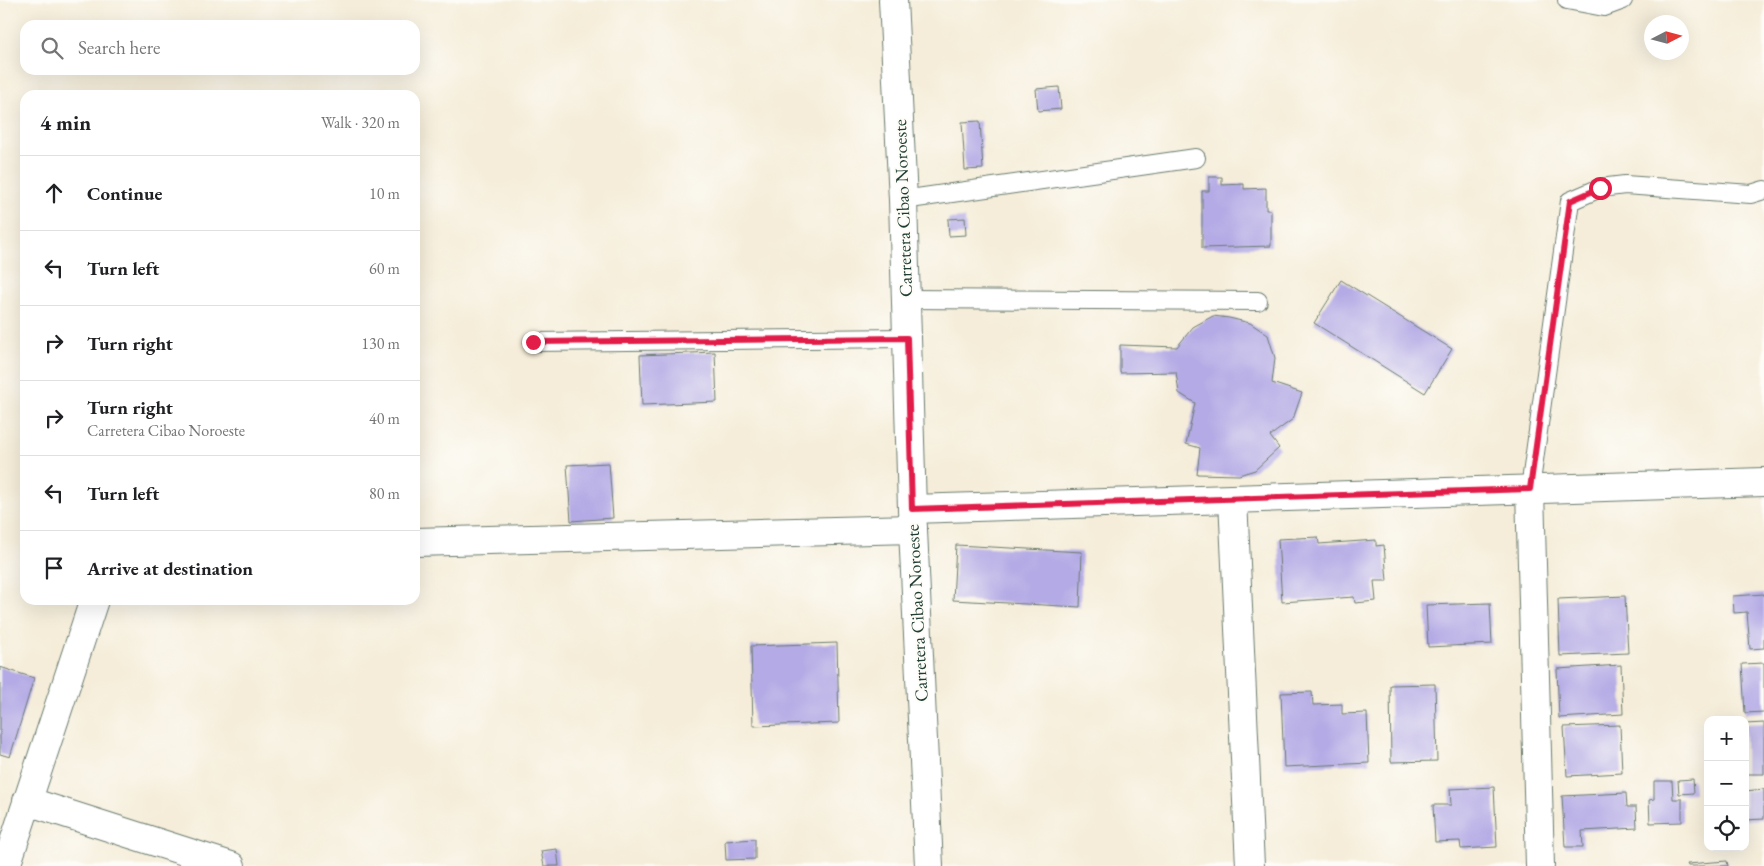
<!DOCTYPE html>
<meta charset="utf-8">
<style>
:root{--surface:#fff;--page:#f2f2f2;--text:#202124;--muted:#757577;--line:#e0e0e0}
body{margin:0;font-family:"EB Garamond",serif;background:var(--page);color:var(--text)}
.controls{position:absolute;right:15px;bottom:15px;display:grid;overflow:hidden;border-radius:10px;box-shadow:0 5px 20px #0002}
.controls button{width:45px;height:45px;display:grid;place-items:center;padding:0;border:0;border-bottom:1px solid var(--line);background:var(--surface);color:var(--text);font:25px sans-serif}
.compass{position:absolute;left:1644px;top:15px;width:45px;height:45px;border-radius:50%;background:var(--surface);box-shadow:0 5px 20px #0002;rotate:84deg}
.stop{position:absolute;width:15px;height:15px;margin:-11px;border:4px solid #e11d48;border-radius:50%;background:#fff}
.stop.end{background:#e11d48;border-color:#fff;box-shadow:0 1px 5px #0008}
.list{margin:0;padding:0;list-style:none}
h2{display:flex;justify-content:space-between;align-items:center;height:65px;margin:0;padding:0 20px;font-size:21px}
h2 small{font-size:16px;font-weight:400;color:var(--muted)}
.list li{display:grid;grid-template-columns:32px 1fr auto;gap:15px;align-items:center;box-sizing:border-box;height:75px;padding:0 20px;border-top:1px solid var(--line)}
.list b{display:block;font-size:19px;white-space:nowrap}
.list p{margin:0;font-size:16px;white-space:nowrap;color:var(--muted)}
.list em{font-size:16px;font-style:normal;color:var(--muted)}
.icon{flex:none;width:28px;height:28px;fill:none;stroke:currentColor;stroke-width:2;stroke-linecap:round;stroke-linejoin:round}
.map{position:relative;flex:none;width:1764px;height:866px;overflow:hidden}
.search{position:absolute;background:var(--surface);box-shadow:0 5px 20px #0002;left:20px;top:20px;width:400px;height:55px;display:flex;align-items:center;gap:12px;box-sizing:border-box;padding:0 18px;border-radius:15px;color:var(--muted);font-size:19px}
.panel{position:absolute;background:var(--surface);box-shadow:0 5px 20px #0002;left:20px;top:90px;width:400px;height:515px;border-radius:15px}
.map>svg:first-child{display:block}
.building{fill:#b4aae5}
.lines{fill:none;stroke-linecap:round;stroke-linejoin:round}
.lane-casing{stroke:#6a7b6e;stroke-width:20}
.street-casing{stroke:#6a7b6e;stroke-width:30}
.primary-casing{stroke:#6a7b6e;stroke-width:30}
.lane{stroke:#fff;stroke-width:18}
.street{stroke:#fff;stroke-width:28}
.primary{stroke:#fff;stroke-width:28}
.route{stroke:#e11d48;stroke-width:6}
.labels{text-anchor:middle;stroke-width:4;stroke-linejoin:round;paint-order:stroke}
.street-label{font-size:18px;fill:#1f3d34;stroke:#fdfcf7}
</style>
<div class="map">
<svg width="1764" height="866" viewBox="0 0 1764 866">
<rect width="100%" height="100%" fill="#fdfcf7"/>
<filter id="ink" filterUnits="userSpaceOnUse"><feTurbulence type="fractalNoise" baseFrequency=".02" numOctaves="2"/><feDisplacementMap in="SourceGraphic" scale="10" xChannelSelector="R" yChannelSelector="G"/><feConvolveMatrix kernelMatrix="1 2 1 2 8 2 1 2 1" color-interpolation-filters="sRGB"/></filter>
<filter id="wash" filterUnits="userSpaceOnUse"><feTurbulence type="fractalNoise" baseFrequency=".0096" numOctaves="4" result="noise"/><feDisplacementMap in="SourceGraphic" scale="20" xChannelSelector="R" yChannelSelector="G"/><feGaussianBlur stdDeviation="1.12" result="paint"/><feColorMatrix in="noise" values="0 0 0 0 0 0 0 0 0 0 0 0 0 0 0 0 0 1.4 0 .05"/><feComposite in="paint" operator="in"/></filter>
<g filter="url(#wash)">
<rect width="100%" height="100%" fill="#f5edd9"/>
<g id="blocks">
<g class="building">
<polygon points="1059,87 1061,109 1038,111 1036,89"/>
<polygon points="980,121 983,169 965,170 962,122"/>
<polygon points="1209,177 1222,177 1222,185 1244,184 1244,189 1266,188 1266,210 1271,210 1271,246 1202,248 1202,191 1209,191"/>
<polygon points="965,218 966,235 949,236 948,219"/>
<polygon points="1341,280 1452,349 1425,393 1314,323"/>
<polygon points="1213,316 1229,318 1250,323 1268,335 1275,358 1272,383 1302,393 1293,419 1270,436 1279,448 1255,470 1239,475 1197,474 1200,448 1186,444 1195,403 1179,393 1176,372 1120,373 1120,345 1177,347 1193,327"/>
<polygon points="715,352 717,402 642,405 640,355"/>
<polygon points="609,463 613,518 571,521 567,465"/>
<polygon points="1318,537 1319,544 1376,540 1376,546 1384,545 1387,581 1374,581 1376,601 1355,603 1354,597 1282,602 1278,539"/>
<polygon points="956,545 1082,552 1080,607 953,600"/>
<polygon points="1764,594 1764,648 1750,649 1747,612 1734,613 1733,596"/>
<polygon points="1625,596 1628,653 1560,656 1558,599"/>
<polygon points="1490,603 1492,644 1428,647 1426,605"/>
<polygon points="837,643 839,723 753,726 751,646"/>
<polygon points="1764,663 1764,712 1745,713 1742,664"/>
<polygon points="1621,665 1623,714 1559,718 1557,669"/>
<polygon points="0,667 34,678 10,757 0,754"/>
<polygon points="1435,684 1437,761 1391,762 1390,685"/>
<polygon points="1312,692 1313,705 1342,704 1342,714 1367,713 1369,763 1284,767 1281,693"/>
<polygon points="1764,723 1764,774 1745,774 1745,724"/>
<polygon points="1620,725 1622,773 1567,776 1564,727"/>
<polygon points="1693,779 1694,793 1679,794 1678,780"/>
<polygon points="1654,781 1672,781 1673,799 1682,799 1682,822 1650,823 1649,800 1654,799"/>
<polygon points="1494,787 1497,847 1461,849 1460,841 1435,842 1433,805 1451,805 1450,789"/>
<polygon points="1764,789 1764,819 1745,820 1745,791"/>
<polygon points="1626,793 1627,807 1636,807 1637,828 1582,831 1583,847 1565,847 1562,796"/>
<polygon points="755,839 755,859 726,860 725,841"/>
<polygon points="557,849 559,866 544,866 541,851"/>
<polygon points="1727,861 1728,866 1688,866 1687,864"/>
</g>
</g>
</g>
<g filter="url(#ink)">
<use href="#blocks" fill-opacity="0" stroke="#6a7b6e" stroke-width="1"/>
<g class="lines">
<g class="lane-casing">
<g id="lane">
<polyline points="1567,0 1604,7 1623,0"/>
<polyline points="903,200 1196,158"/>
<polyline points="906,299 1258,301"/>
<polyline points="533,342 907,338"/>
<polyline points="1530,489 1570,201 1600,188 1625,185 1751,194 1764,190"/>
</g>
</g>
<g class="street-casing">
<g id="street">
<polyline points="1530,489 1540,866"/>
<polyline points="1233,499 1250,866"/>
<polyline points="912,509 1764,482"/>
<polyline points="415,542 913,529"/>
<polyline points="27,801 231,866"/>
<polyline points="6,866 94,600"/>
</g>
</g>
<g class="primary-casing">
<polyline id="primary" points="893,0 903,200 912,509 929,866"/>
</g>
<use href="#lane" class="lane"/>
<use href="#street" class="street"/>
<use href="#primary" class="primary"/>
</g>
</g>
<g class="lines" filter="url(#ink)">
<polyline class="route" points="533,342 907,338 912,509 1530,489 1570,201 1600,188"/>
</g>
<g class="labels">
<g class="street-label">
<text transform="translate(903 208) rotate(-92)" y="6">Carretera Cibao Noroeste</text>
<text transform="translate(917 613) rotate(-93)" y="6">Carretera Cibao Noroeste</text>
</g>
</g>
</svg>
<div class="controls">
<button>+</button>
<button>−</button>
<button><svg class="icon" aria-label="locate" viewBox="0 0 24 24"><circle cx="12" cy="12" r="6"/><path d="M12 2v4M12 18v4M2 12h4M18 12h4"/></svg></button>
</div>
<svg class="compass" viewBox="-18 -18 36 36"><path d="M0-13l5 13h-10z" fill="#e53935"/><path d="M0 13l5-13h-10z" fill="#757577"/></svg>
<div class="stop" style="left:1600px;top:188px"></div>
<div class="stop end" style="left:533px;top:342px"></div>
<div class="search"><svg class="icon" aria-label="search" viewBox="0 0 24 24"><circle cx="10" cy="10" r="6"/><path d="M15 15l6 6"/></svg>Search here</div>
<section class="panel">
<h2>4 min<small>Walk · 320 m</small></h2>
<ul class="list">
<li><svg class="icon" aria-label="ahead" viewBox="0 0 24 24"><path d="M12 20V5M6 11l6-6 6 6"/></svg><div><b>Continue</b></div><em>10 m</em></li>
<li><svg class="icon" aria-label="left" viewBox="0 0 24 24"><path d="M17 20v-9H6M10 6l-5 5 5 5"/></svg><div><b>Turn left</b></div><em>60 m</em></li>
<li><svg class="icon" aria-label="right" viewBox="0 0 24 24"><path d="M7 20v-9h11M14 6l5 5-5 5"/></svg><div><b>Turn right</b></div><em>130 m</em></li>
<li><svg class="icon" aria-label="right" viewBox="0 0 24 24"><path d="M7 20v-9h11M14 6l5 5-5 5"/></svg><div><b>Turn right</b><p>Carretera Cibao Noroeste</p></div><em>40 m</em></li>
<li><svg class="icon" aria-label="left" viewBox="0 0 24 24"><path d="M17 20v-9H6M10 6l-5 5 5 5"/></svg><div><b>Turn left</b></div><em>80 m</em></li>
<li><svg class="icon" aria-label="arrive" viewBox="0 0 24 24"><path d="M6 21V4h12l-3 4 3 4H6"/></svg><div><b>Arrive at destination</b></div></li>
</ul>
</section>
</div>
